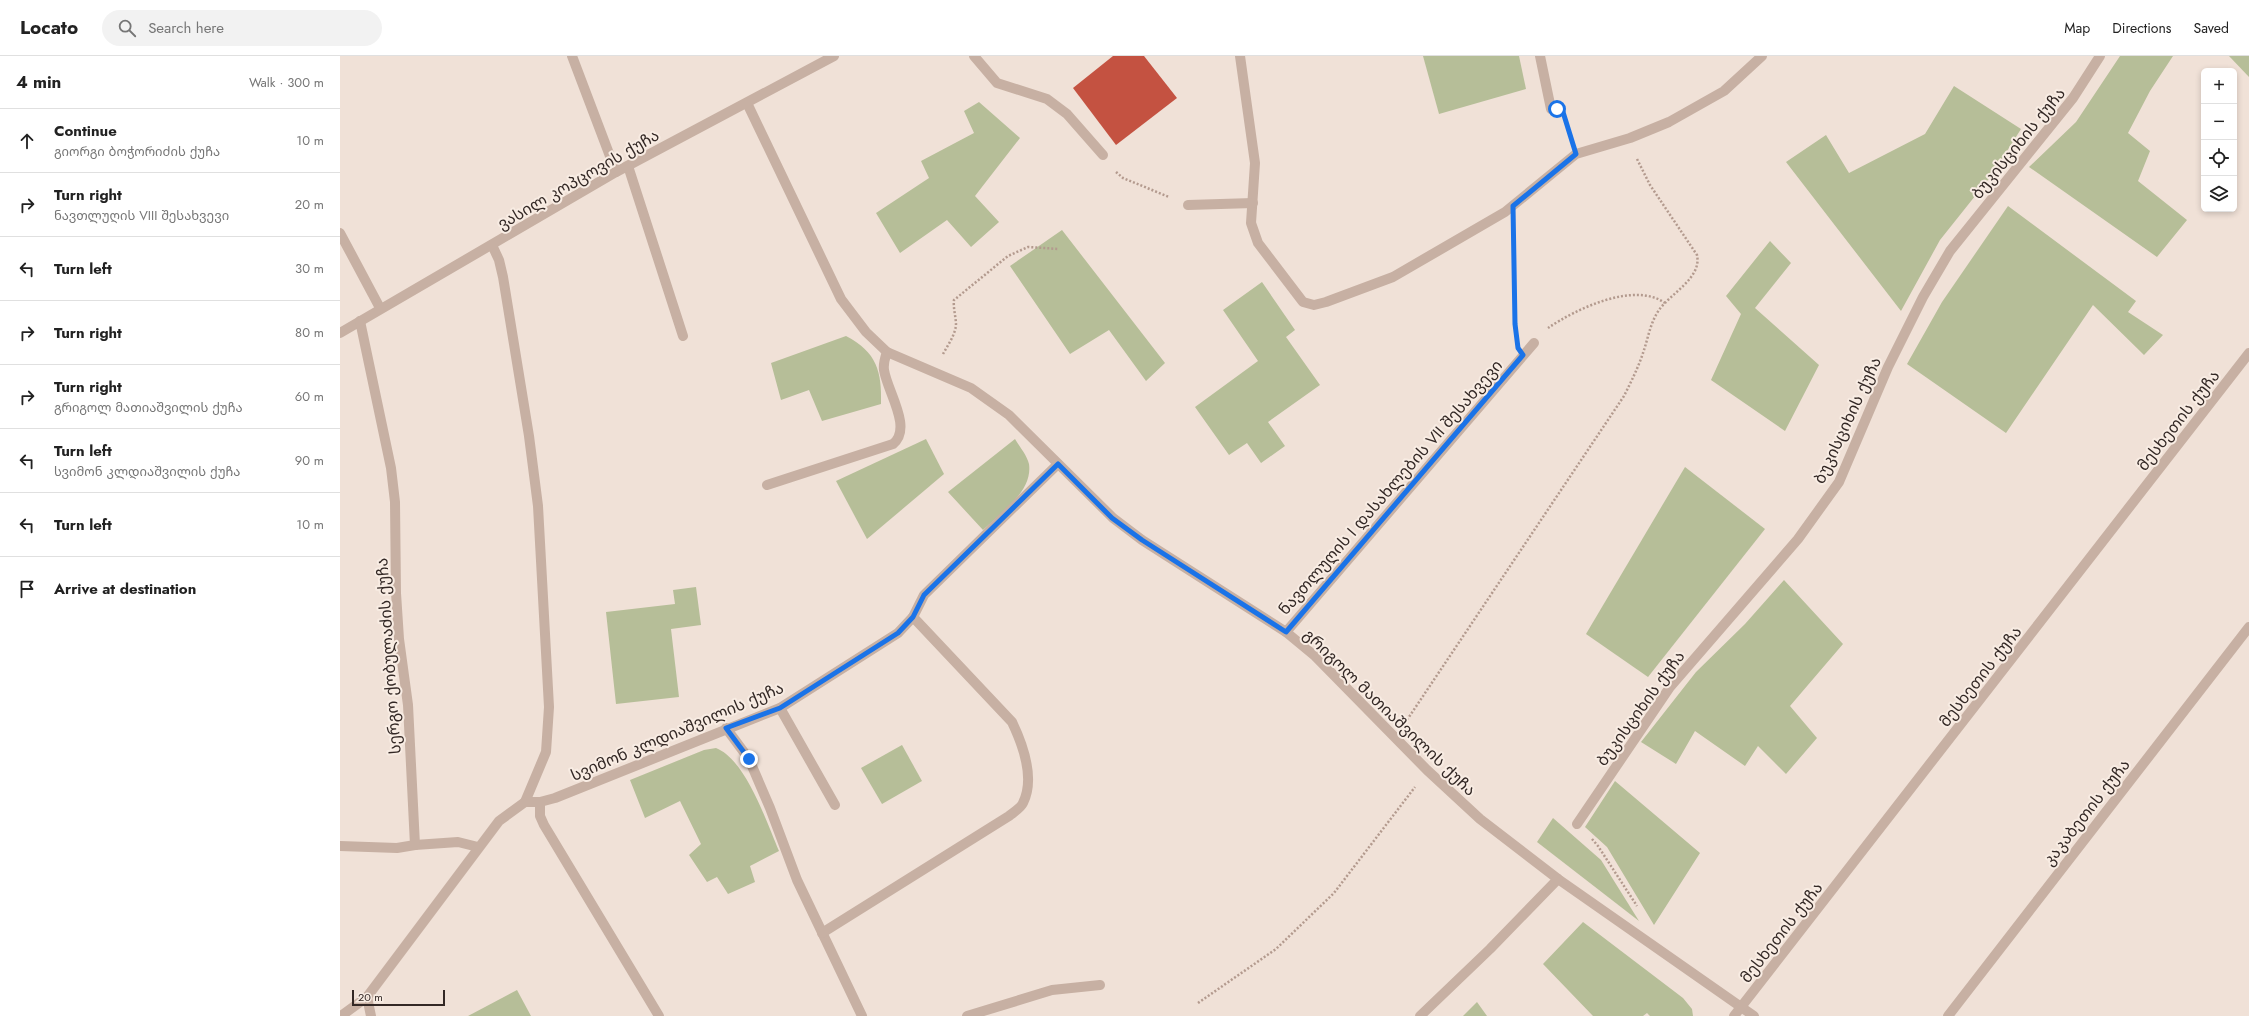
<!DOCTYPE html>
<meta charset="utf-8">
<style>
:root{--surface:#fff;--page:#f2f2f2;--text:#222;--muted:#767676;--line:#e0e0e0}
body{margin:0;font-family:Jost,"Noto Sans Georgian",sans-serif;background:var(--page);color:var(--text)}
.controls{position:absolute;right:12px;top:12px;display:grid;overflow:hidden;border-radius:6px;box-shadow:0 2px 6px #0003}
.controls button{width:36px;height:36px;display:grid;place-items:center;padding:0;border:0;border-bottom:1px solid var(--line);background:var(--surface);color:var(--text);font:20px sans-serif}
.scale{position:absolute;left:12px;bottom:10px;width:93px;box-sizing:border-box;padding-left:4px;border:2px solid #332825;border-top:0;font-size:11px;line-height:14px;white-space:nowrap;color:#332825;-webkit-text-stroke:3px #f8ece3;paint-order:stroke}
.stop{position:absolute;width:12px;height:12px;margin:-9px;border:3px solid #1a73e8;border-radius:50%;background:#fff}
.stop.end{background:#1a73e8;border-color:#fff;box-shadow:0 1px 4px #0008}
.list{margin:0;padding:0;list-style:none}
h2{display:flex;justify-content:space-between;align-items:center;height:52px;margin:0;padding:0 16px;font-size:17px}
h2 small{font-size:13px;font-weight:400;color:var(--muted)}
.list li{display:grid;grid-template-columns:26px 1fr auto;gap:12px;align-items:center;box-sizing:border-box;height:64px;padding:0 16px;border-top:1px solid var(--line)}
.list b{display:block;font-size:15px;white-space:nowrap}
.list p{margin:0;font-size:13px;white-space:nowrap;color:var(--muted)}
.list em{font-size:13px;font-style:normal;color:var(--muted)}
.icon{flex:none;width:22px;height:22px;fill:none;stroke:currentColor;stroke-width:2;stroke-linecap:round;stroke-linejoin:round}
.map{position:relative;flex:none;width:1909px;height:960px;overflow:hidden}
header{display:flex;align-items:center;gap:24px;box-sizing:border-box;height:56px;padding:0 20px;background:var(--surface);border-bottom:1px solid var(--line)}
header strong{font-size:19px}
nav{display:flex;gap:22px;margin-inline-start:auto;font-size:14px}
.search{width:280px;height:36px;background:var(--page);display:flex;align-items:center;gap:10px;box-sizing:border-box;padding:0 14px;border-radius:22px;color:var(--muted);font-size:15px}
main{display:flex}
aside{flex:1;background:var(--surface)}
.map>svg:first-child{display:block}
.green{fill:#b6be98}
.building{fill:#c45241}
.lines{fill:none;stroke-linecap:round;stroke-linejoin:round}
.path{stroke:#b39a8e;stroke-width:2.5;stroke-dasharray:2 2;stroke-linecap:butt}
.service{stroke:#c7b0a3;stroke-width:10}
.minor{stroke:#c7b0a3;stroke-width:10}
.tertiary{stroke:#c7b0a3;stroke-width:10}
.route{stroke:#1a73e8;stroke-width:5}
.labels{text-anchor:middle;stroke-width:4;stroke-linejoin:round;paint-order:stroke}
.street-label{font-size:16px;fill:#332825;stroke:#f8ece3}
</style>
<header>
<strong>Locato</strong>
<div class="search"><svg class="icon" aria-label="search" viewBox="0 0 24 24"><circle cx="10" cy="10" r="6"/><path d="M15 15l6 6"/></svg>Search here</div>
<nav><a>Map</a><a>Directions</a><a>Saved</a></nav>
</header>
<main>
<aside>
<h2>4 min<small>Walk · 300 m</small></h2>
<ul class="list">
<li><svg class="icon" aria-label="ahead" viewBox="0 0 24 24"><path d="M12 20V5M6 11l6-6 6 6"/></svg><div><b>Continue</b><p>გიორგი ბოჭორიძის ქუჩა</p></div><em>10 m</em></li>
<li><svg class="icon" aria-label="right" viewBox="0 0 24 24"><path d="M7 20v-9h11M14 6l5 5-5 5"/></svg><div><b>Turn right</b><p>ნავთლუღის VIII შესახვევი</p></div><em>20 m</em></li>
<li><svg class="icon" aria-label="left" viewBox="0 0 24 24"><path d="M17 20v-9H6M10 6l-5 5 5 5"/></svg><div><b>Turn left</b></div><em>30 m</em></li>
<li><svg class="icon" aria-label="right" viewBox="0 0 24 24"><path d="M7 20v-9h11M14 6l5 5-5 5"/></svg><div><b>Turn right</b></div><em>80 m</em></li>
<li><svg class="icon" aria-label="right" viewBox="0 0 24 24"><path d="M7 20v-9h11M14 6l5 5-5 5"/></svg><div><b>Turn right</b><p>გრიგოლ მათიაშვილის ქუჩა</p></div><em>60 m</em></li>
<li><svg class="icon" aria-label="left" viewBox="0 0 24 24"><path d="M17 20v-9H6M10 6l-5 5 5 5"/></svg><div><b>Turn left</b><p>სვიმონ კლდიაშვილის ქუჩა</p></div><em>90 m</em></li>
<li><svg class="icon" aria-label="left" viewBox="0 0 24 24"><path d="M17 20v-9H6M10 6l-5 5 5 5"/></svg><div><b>Turn left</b></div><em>10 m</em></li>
<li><svg class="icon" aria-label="arrive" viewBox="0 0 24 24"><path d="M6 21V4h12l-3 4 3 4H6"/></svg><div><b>Arrive at destination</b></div></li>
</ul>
</aside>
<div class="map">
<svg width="1909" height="960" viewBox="0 0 1909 960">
<rect width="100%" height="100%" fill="#f0e1d7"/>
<g class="green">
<polygon points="1083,0 1179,0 1186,33 1099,58"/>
<polygon points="1780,0 1833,0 1810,35 1788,77 1810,95 1798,125 1847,164 1817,201 1689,111 1736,66"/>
<polygon points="1889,0 1909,0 1909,21"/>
<polygon points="1614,30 1681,73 1651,120 1600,184 1561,255 1446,106 1486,79 1509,117 1585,78"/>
<polygon points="639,46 680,82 635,140 659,166 631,191 607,164 560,197 536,157 589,122 581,105 634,77 624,55"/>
<polygon points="1668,150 1796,245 1788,256 1823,279 1804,299 1753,249 1666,377 1567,308 1602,246"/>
<polygon points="722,174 825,307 806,325 769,274 730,298 670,210"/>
<polygon points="1430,185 1451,207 1415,252 1479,309 1445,375 1371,324 1401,258 1386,240"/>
<polygon points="922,226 955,274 946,281 980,329 928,366 945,390 921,407 907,387 889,399 855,351 918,305 883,254"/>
<path d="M 506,280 C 537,296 542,316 541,348 L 482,365 L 469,334 L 441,344 L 431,307 Z"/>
<polygon points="586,383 604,418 527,483 496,425"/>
<path d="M 675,383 C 679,390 687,399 689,408 C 693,435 661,457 643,474 L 608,436 Z"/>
<polygon points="1345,411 1425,473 1308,621 1246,578"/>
<polygon points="1444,524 1503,588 1450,650 1477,682 1446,718 1418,690 1405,710 1355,675 1336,708 1301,686 1356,616 1405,568"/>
<polygon points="356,531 361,569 331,573 339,641 276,648 266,556 335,548 333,534"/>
<polygon points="562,689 582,725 542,748 521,712"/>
<path d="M 376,692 C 406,704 426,765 439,795 L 410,810 L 415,826 L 388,838 L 377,821 L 367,826 L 349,799 L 361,788 L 340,745 L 305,762 L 290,724 L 364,694 Z"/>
<polygon points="1275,725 1360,797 1314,869 1267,791 1245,771"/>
<polygon points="1213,762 1261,804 1299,865 1197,786"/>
<polygon points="1243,866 1343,942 1352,953 1353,960 1310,960 1307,957 1303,960 1253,960 1203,908"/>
<polygon points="177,934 191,960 128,960"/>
<polygon points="1137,946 1147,960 1123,960"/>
</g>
<polygon class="building" points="773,0 804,0 837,42 776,89 733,32"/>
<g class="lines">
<g class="path">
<polyline points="1226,68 1230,78"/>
<polyline points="776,116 783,122 829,141"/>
<polyline points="1173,176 1176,275"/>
<path d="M 1208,272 C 1236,253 1294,225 1325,247"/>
<path d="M 603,298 C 608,289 615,279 616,269 C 616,261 613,252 614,244 L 668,200 L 688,191 L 719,193"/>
<path d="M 1067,664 L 1284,340 C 1291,326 1298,312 1303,297 C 1308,283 1310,267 1319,254 C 1331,237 1362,222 1357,199 L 1310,129 L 1297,103"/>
<polyline points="1252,783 1258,790 1297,850"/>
<polyline points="858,947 936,893 994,837 1075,731"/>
</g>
<g class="service">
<polyline points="288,110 343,280"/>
<polyline points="440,652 495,749"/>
<polyline points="75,789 118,786 138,791"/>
</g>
<g class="minor">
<polyline points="232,0 276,116"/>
<polyline points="634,0 657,27 707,43 727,58 763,99"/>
<polyline points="900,0 915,107 911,167 918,187 963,246 974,249 986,246 1053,221 1165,156 1236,98 1290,82 1329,66 1384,35 1422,0"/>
<polyline points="1200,0 1211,53"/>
<polyline points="407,47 501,243 526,276 547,296 631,332 669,359 773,462 802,484 946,576 975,600 1087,714 1140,763 1218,823 1414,960"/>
<polyline points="848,149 913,147"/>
<polyline points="0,177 40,252"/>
<polyline points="152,189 159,204 163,221 189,380 198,450 209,651 206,696 185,746"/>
<polyline points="0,277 276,116 494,0"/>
<path d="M 427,429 L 553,388 C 573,372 547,335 544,314 C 543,307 545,302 547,296"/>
<polyline points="946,576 1194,287"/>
<polyline points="386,672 409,703 430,752 457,824 522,960"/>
<polyline points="200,746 200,760 204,769 319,960"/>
<polyline points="1237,768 1330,631 1458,483 1499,426 1548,311 1583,241 1610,195 1733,42 1760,0"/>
<polyline points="0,790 57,792 75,789 68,649 59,583 56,537 55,446 51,412 20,265"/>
<path d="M 482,877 L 669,760 C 674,756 681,752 683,747 C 695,723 683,689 672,666 L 573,561"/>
<polyline points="27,941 31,960"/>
<polyline points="1,960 27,941 159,765 185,746 200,746 215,742 440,652 558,577 573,561 584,539 718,408"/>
<polyline points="627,960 712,934 760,929"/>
<polyline points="1080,960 1150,893 1218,823"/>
<polyline points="1394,960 1909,297"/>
</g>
<polyline class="tertiary" points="1608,960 1909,571"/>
</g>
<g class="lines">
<polyline class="route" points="409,703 386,672 440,652 558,577 573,561 584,539 718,408 772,462 802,484 946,576 1183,299 1178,292 1175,268 1173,150 1236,98 1223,56 1217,53"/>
</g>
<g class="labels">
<g class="street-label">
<text transform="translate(1678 87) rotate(-51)" y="6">ბუკისციხის ქუჩა</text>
<text transform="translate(238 123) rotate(-30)" y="6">ვასილ კოპცოვის ქუჩა</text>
<text transform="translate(1507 364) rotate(-65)" y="6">ბუკისციხის ქუჩა</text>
<text transform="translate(1838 364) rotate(-52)" y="6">მესხეთის ქუჩა</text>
<text transform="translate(1050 431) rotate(-49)" y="6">ნავთლუღის I დასახლების VII შესახვევი</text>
<text transform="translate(48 600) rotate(-94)" y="6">სერგო ქობულაძის ქუჩა</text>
<text transform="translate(1640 620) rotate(-52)" y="6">მესხეთის ქუჩა</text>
<text transform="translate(1300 652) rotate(-54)" y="6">ბუკისციხის ქუჩა</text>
<text transform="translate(1050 656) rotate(44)" y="6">გრიგოლ მათიაშვილის ქუჩა</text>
<text transform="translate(337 675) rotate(-23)" y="6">სვიმონ კლდიაშვილის ქუჩა</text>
<text transform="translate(1746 756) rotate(-52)" y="6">კაკაბეთის ქუჩა</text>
<text transform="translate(1441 876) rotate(-52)" y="6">მესხეთის ქუჩა</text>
</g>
</g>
</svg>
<div class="controls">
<button>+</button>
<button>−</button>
<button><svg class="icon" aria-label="locate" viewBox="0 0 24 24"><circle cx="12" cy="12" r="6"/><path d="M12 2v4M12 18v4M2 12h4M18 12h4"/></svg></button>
<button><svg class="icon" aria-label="layers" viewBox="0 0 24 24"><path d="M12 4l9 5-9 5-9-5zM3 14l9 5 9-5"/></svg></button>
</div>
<div class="scale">20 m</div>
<div class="stop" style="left:1217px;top:53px"></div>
<div class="stop end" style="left:409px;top:703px"></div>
</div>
</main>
